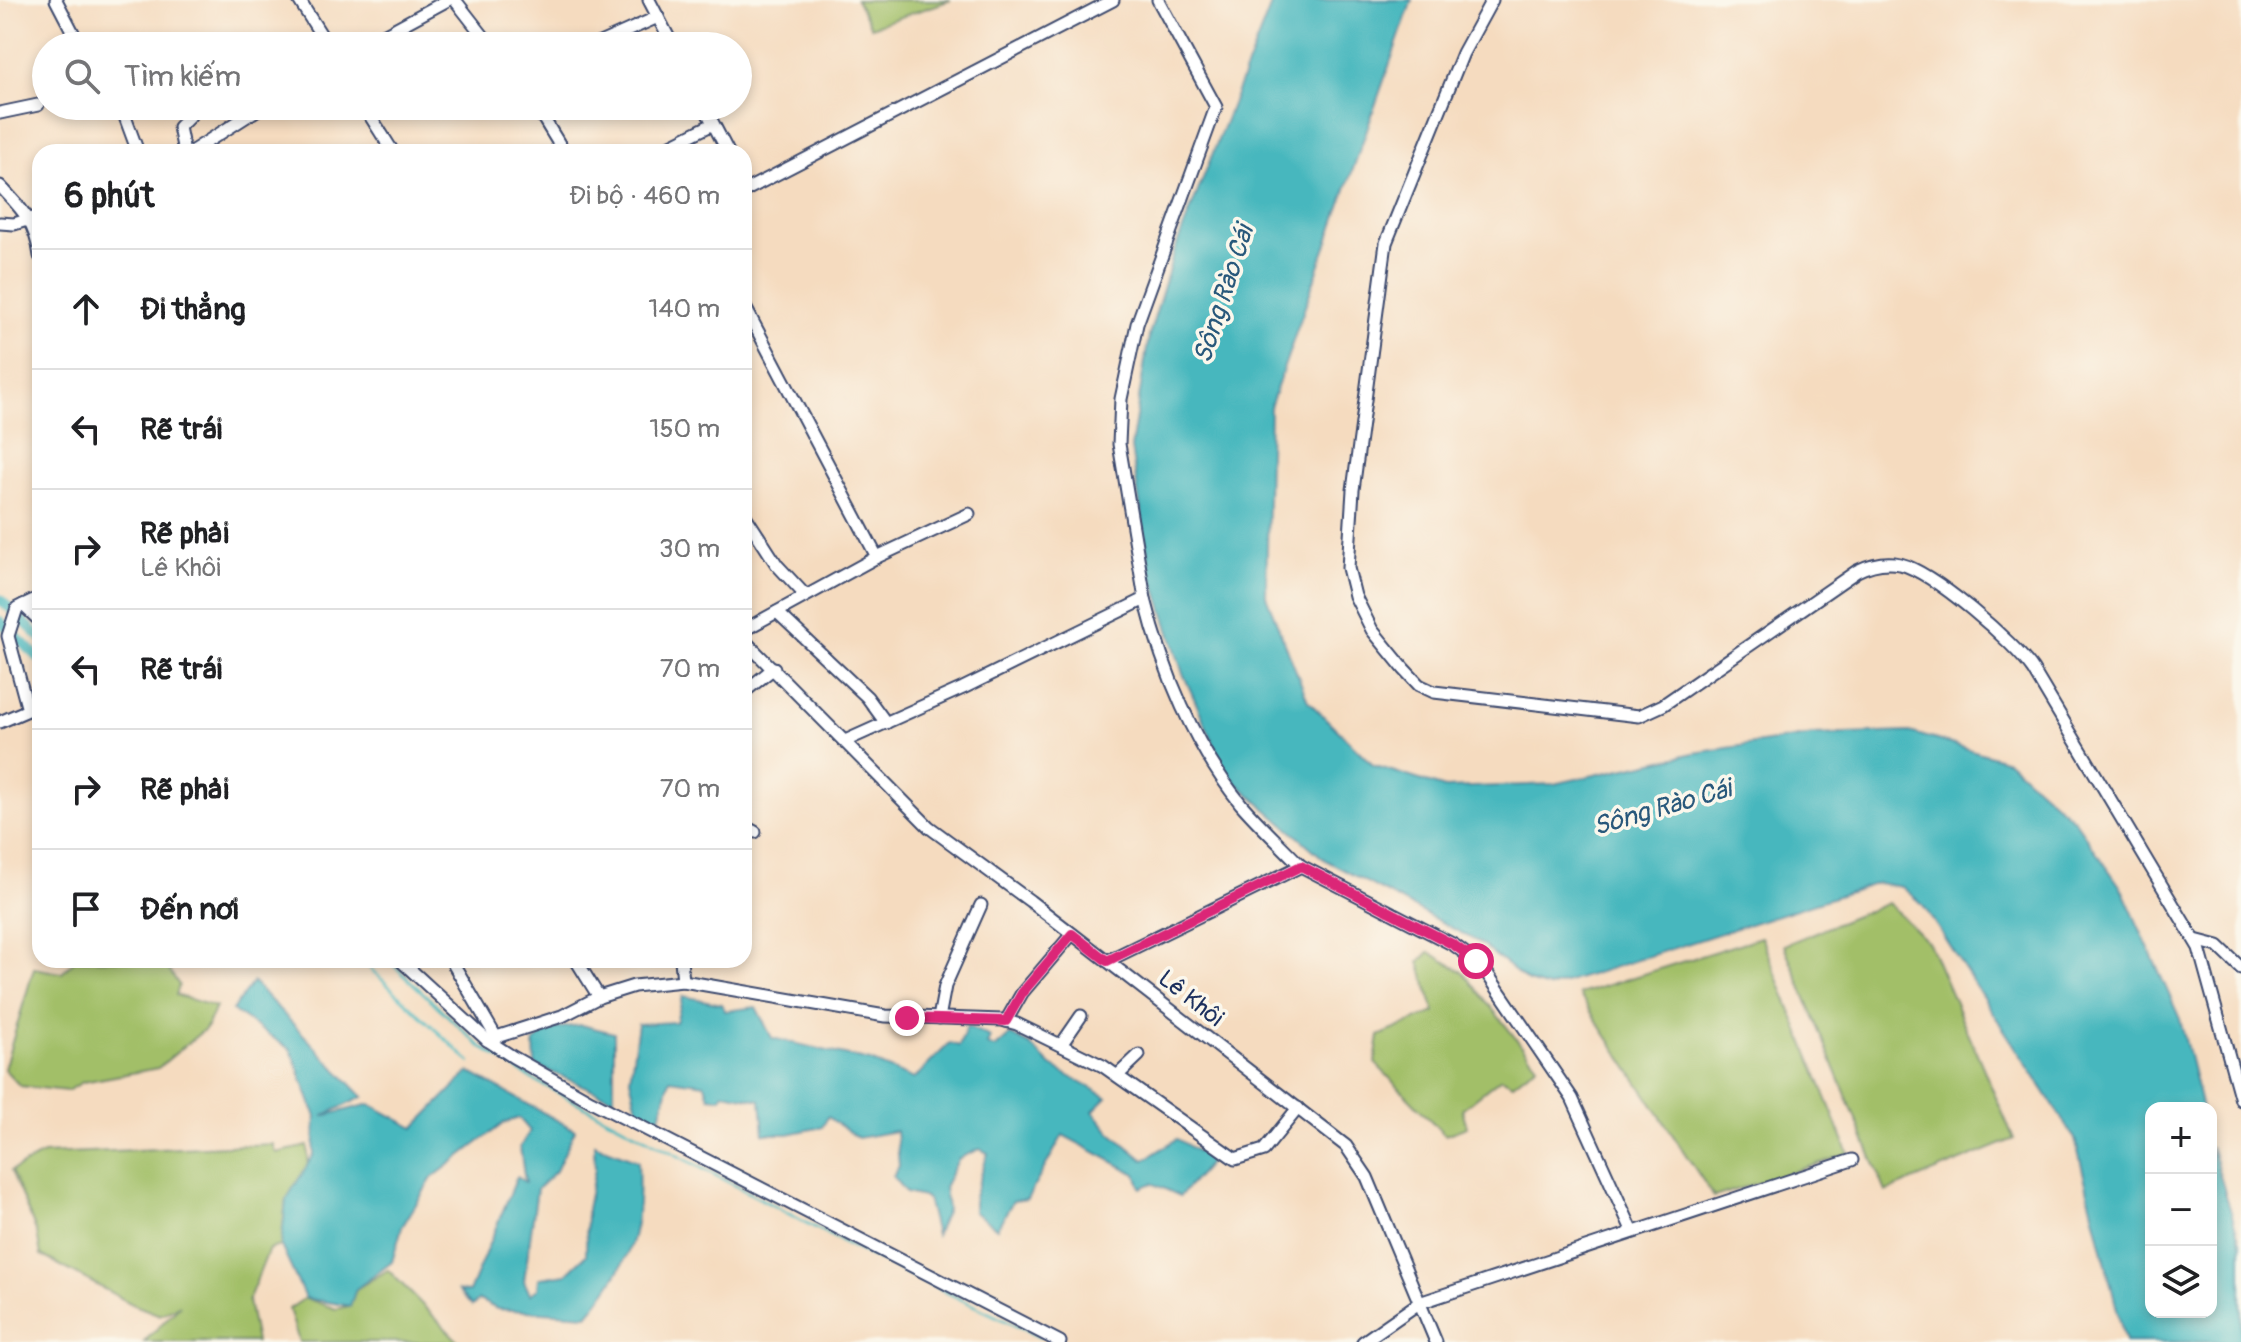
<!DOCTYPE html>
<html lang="vi">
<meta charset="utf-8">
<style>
:root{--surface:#fff;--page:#f2f2f2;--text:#202124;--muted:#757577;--line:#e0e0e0}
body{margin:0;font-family:Pangolin,sans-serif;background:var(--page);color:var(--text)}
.controls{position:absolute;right:24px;bottom:24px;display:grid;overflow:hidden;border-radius:16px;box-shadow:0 4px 12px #0003}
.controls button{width:72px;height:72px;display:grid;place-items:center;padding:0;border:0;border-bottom:2px solid var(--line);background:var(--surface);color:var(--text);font:40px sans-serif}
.stop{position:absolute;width:24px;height:24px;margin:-18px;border:6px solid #db2777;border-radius:50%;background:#fff}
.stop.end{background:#db2777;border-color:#fff;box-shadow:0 2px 8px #0008}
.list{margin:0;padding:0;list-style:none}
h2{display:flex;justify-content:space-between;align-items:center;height:104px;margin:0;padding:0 32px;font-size:34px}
h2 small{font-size:26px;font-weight:400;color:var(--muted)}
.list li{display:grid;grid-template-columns:52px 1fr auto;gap:24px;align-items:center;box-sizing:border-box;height:120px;padding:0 32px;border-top:2px solid var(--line)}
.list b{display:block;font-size:30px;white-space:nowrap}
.list p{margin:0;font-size:26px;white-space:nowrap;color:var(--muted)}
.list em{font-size:26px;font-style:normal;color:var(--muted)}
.icon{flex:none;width:44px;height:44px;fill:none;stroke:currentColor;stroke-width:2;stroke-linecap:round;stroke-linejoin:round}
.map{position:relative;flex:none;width:2241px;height:1342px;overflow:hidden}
.search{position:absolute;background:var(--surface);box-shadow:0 4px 12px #0003;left:32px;top:32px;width:720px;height:88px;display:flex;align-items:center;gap:20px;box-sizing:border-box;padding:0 28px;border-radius:44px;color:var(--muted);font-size:30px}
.panel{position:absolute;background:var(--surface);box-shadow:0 4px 12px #0003;left:32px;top:144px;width:720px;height:824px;border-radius:24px}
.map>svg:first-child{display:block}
.green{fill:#a2bf67;stroke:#5e7762;stroke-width:2}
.water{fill:#47b7be;stroke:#31738e;stroke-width:2}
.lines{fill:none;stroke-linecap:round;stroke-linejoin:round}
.stream{stroke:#47b7be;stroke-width:3}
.canal{stroke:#47b7be;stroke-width:10}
.minor-casing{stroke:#3c496d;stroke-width:15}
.minor{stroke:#fff;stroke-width:11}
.route{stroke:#db2777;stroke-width:10}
.labels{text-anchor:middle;stroke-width:7;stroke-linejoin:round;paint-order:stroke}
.street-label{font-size:24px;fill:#1b2f5e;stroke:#fbf7ec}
.water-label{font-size:26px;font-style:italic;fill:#28587b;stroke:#fbf7ec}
</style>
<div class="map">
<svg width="2241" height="1342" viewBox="0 0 2241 1342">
<rect width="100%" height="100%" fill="#fbf7ec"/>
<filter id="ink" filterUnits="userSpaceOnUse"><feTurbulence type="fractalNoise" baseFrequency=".0125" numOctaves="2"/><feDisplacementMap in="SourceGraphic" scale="16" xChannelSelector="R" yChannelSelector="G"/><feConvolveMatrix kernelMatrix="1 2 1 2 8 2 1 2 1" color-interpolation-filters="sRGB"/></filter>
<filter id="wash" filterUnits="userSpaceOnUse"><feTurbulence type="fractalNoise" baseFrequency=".006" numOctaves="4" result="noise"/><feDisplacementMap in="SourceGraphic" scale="32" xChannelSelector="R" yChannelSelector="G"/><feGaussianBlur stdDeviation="1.8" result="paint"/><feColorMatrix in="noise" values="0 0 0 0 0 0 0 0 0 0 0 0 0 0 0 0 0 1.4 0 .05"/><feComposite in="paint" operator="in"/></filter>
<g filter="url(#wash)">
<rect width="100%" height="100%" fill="#f5dbbf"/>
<g class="green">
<polygon points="856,0 951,0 871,27"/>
<polygon points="1888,903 1929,943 2014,1139 1886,1192 1784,945"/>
<polygon points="1761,937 1849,1154 1714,1197 1579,994"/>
<polygon points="1429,952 1463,972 1537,1065 1513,1084 1501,1078 1462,1109 1467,1127 1445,1135 1375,1063 1379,1036 1435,1012 1419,962"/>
<polygon points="75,960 162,960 179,985 176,995 216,1007 206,1028 158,1068 83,1082 67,1091 20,1086 4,1069 34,968 62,973"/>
<polygon points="273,1144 276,1153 308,1146 308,1171 286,1200 281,1246 269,1249 248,1301 256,1342 144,1342 180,1305 160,1315 132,1304 41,1255 37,1233 11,1171 43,1154"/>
<polygon points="388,1270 459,1342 299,1342 289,1309 305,1298 336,1309 349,1306 349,1293"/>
</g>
<g class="water">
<polygon points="1273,0 1412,0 1270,407 1266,596 1308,701 1373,765 1445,788 1554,784 1694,753 1813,735 1910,732 2008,761 2075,821 2122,889 2180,1019 2202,1108 2151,1108 2151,1312 2211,1312 2211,1146 2241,1245 2241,1342 2125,1342 2075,1139 1923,905 1902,887 1878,883 1549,988 1528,982 1480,943 1325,860 1228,776 1182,671 1150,569 1131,448 1149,336 1174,252"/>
<path d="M 253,982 L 363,1097 L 323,1116 L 370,1104 L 414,1128 L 469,1072 L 575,1130 L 556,1171 L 537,1189 L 524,1281 L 530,1294 L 538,1289 L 539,1278 L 566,1274 L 586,1255 L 587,1209 L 595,1169 L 594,1144 L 638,1161 C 641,1231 633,1261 587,1315 L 497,1309 L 479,1300 L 472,1306 L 458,1291 L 469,1292 L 517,1177 L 525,1182 L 520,1147 L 530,1131 L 519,1118 L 504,1123 L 432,1178 L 402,1227 L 392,1262 L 356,1289 L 350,1306 L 305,1298 L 281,1246 L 286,1200 L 314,1154 L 316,1117 L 291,1050 L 232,1010 Z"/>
<polygon points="683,996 721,1004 725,1011 756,1007 772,1038 870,1061 914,1079 950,1043 959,1046 967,1026 990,1037 987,1045 995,1048 1010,1035 1030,1045 1051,1066 1107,1097 1093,1111 1111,1133 1144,1160 1177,1139 1212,1160 1180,1196 1152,1183 1141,1188 1136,1174 1063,1135 1027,1199 1013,1201 997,1228 974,1212 974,1197 988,1153 980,1149 959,1158 944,1187 947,1209 936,1235 927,1198 906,1193 893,1177 899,1166 896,1131 858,1138 828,1117 822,1127 788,1134 764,1134 761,1100 724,1093 720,1098 709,1097 705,1084 670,1079 660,1117 639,1116 630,1079 638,1024 676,1022"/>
<polygon points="581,1025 614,1033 614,1099 535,1065 534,1042 551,1029"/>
</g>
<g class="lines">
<g class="stream">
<polyline points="361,960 470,1062"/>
<polyline points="388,960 480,1046 532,1079 852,1247 1039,1337"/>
</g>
<g class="canal">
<polyline points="0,599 40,637"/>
<polyline points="0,621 40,659"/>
</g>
</g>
</g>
<g filter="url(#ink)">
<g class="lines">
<g class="minor-casing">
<g id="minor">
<polyline points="56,0 80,46"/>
<polyline points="299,0 328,46"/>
<polyline points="455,0 491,46"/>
<polyline points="649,0 673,46"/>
<path d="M 1492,0 L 1463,53 L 1386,243 L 1353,490 L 1348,568 L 1355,596 L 1372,630 L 1404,669 L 1419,685 L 1434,692 L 1639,716 L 1663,705 L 1857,571 C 1871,564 1885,561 1900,564 C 1933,572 2014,642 2033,670 L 2199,948 L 2241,1100"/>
<polyline points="363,46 448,0"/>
<polyline points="593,46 658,17"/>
<polyline points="121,106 138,152"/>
<polyline points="364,106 393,152"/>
<polyline points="536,106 564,152"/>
<polyline points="704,106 728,152"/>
<polyline points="0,113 38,105"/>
<polyline points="184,152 179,127 190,116"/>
<polyline points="191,152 263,106"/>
<polyline points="657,152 713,124"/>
<path d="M 0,186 C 22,209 36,223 40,256"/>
<polyline points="744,191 1113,0"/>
<polyline points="0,223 14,224 40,216"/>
<polyline points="744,305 877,557"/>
<polyline points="744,514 777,565 805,595"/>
<polyline points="1145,599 1119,444 1121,399 1137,324 1216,107 1158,0"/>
<polyline points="23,605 40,621"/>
<polyline points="777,612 867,697 886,723"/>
<polyline points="744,630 877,557 969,514"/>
<polyline points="744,640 929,827 1030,901 1346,1146 1367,1177 1436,1342"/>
<polyline points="744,692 774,668"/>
<polyline points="0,722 28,710 8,636 17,608 40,597"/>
<path d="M 845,741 L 963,688 L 1145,599 C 1163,671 1194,746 1241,804 C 1260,826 1281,845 1301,866"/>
<polyline points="744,826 755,832"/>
<polyline points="2195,940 2218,946 2241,968"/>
<polyline points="400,960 487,1040 513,1057 591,1101 1060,1342"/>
<polyline points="451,960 496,1037"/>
<polyline points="576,960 599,997"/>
<polyline points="681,960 683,981"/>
<polyline points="1107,961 1301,866 1454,945 1482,966 1572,1098 1632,1230"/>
<polyline points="939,1018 945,986 981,905"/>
<polyline points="1006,1021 1022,993 1072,934"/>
<polyline points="487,1040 562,1016 599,997 634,986 683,981 885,1016 1002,1020 1017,1024 1103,1066 1235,1159 1264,1150 1298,1108"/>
<polyline points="1061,1045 1081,1016"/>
<polyline points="1118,1075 1139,1055"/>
<polyline points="1363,1342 1419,1303 1852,1160"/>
</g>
</g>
<use href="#minor" class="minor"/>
</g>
</g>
<g class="lines" filter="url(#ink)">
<polyline class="route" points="907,1018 1006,1021 1022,993 1072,934 1107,961 1301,866 1454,945 1476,961"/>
</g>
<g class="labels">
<g class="street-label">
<text transform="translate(1191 998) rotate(38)" y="8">Lê Khôi</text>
</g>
<g class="water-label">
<text transform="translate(1223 294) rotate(-72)" y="9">Sông Rào Cái</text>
<text transform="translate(1662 807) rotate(-16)" y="9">Sông Rào Cái</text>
</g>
</g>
</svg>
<div class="controls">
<button>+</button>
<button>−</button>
<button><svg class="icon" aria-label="layers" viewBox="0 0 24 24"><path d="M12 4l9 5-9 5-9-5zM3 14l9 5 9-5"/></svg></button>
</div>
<div class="stop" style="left:1476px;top:961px"></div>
<div class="stop end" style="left:907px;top:1018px"></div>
<div class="search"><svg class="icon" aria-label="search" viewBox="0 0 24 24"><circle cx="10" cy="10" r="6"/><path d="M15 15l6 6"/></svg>Tìm kiếm</div>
<section class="panel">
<h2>6 phút<small>Đi bộ · 460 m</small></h2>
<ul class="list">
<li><svg class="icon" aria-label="ahead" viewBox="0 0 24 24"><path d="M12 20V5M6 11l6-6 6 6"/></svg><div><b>Đi thẳng</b></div><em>140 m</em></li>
<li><svg class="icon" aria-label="left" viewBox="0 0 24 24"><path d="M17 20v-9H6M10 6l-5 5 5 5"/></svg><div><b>Rẽ trái</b></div><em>150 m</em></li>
<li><svg class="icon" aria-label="right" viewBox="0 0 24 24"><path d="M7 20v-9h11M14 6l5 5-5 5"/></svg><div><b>Rẽ phải</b><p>Lê Khôi</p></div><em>30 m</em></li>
<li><svg class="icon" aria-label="left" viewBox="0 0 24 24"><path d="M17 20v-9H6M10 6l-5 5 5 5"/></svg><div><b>Rẽ trái</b></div><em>70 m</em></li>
<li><svg class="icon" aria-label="right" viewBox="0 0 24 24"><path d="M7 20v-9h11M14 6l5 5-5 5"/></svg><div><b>Rẽ phải</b></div><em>70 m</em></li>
<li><svg class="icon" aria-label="arrive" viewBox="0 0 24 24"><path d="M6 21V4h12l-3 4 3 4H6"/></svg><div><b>Đến nơi</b></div></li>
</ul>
</section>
</div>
